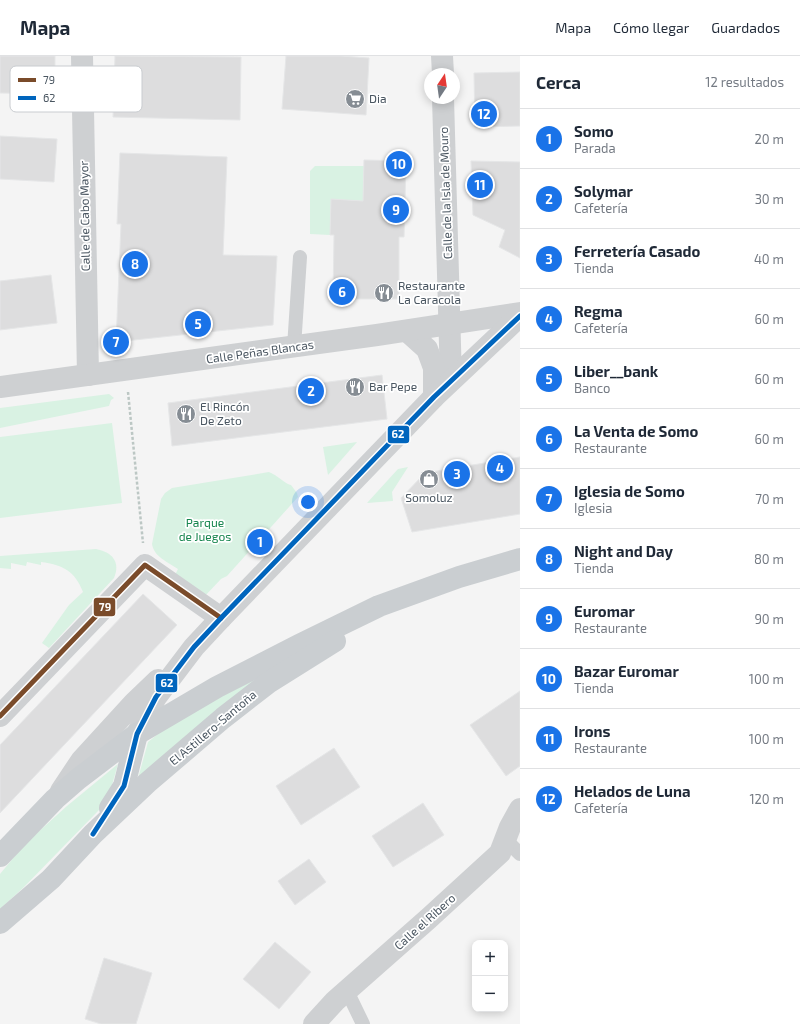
<!DOCTYPE html>
<html lang="es">
<meta charset="utf-8">
<style>
:root{--surface:#fff;--page:#f6f6f7;--text:#1f2937;--muted:#747a83;--line:#e0e1e3;--accent:#1a73e8}
body{margin:0;font-family:"Exo 2",sans-serif;background:var(--page);color:var(--text)}
.controls{position:absolute;right:12px;bottom:12px;display:grid;overflow:hidden;border-radius:8px;box-shadow:0 2px 10px #0003}
.controls button{width:36px;height:36px;display:grid;place-items:center;padding:0;border:0;border-bottom:1px solid var(--line);background:var(--surface);color:var(--text);font:20px sans-serif}
.compass{position:absolute;left:424px;top:12px;width:36px;height:36px;border-radius:50%;background:var(--surface);box-shadow:0 2px 10px #0003;rotate:13deg}
.you{position:absolute;left:308px;top:446px;width:14px;height:14px;margin:-10px;border:3px solid #fff;border-radius:50%;background:#1a73e8;box-shadow:0 0 0 6px #1a73e833}
.badge{display:grid;place-items:center;width:26px;height:26px;border-radius:50%;background:var(--accent);color:#fff;font-size:13px;font-weight:700}
.pin{position:absolute;translate:-50% -50%;border:2px solid #fff;box-shadow:0 1px 4px #0006}
.list{margin:0;padding:0;list-style:none}
h2{display:flex;justify-content:space-between;align-items:center;height:52px;margin:0;padding:0 16px;font-size:17px}
h2 small{font-size:13px;font-weight:400;color:var(--muted)}
.list li{display:grid;grid-template-columns:26px 1fr auto;gap:12px;align-items:center;box-sizing:border-box;height:60px;padding:0 16px;border-top:1px solid var(--line)}
.list b{display:block;font-size:15px;white-space:nowrap}
.list p{margin:0;font-size:13px;white-space:nowrap;color:var(--muted)}
.list em{font-size:13px;font-style:normal;color:var(--muted)}
.map{position:relative;flex:none;width:520px;height:968px;overflow:hidden}
header{display:flex;align-items:center;gap:24px;box-sizing:border-box;height:56px;padding:0 20px;background:var(--surface);border-bottom:1px solid var(--line)}
header strong{font-size:19px}
nav{display:flex;gap:22px;margin-inline-start:auto;font-size:14px}
main{display:flex}
aside{flex:1;background:var(--surface)}
.map>svg:first-child{display:block}
.green{fill:#d9f2e3}
.building{fill:#ddddde;stroke:#e5e6e7}
.lines{fill:none;stroke-linecap:round;stroke-linejoin:round}
.path{stroke:#bcc7c4;stroke-width:2.5;stroke-dasharray:3 2;stroke-linecap:butt}
.service{stroke:#ced0d2;stroke-width:14}
.minor{stroke:#ced0d2;stroke-width:22}
.primary{stroke:#caced1;stroke-width:22}
.bus-1-casing{stroke:#fff;stroke-width:8}
.bus-2-casing{stroke:#fff;stroke-width:8}
.bus-1{stroke:#7a4b2a;stroke-width:5}
.bus-2{stroke:#0065bd;stroke-width:5}
.labels{text-anchor:middle;stroke-width:3.5;stroke-linejoin:round;paint-order:stroke}
.poi-label{font-size:12px;fill:#4a5661;stroke:#fff;text-anchor:start}
.street-label{font-size:12px;fill:#4a5661;stroke:#fff}
.park-label{font-size:12px;fill:#17864f;stroke:#fff}
.key{fill:#fff;stroke:#c9ccd0;stroke-width:1}
.key-label{font-size:11px;fill:#4a5661}
.line-badge{stroke:#fff;stroke-width:1.5}
.badge-label{font-size:11px;text-anchor:middle;font-weight:bold;fill:#fff}
</style>
<header>
<strong>Mapa</strong>
<nav><a>Mapa</a><a>Cómo llegar</a><a>Guardados</a></nav>
</header>
<main>
<div class="map">
<svg width="520" height="968" viewBox="0 0 520 968">
<rect width="100%" height="100%" fill="#f4f4f4"/>
<g class="green">
<polygon points="315,110 364,110 363,145 331,143 330,179 310,178 310,115"/>
<polygon points="109,338 114,342 111,344 109,350 0,372 0,352"/>
<polygon points="112,367 122,447 0,462 0,381"/>
<polygon points="357,386 328,419 323,391"/>
<polygon points="408,411 392,436 393,445 367,447 398,413"/>
<path d="M 269,416 C 277,419 287,429 291,429 L 297,437 L 298,441 L 227,520 L 221,523 L 204,541 L 175,519 L 178,513 C 168,506 154,501 152,488 L 161,443 L 165,437 L 172,432 Z"/>
<path d="M 96,493 C 112,496 121,506 114,522 L 49,592 L 42,587 L 69,549 L 83,536 C 75,515 63,509 41,506 L 41,509 L 27,506 L 26,510 L 11,507 L 11,513 L 0,512 L 0,500 Z"/>
<polygon points="276,613 137,726 148,686 163,674 194,654"/>
<polygon points="118,708 112,729 99,754 23,832 0,853 0,818 25,788 67,750"/>
</g>
<g class="building">
<polygon points="0,0 55,0 55,38 0,37"/>
<polygon points="115,0 241,1 240,64 113,61"/>
<polygon points="286,0 341,0 369,2 366,59 282,53"/>
<polygon points="520,16 520,70 475,71 474,17"/>
<polygon points="0,80 57,83 54,126 0,123"/>
<polygon points="120,97 227,101 223,199 277,200 273,269 116,286 121,168 117,168"/>
<polygon points="364,104 406,105 404,181 399,181 399,243 333,243 334,179 330,179 331,143 363,145"/>
<polygon points="471,105 520,106 520,202 499,191 505,174 473,159"/>
<polygon points="51,219 57,267 0,274 0,225"/>
<polygon points="382,319 387,363 172,390 168,347"/>
<polygon points="520,401 520,458 412,476 401,442 425,417"/>
<polygon points="143,538 177,569 0,757 0,689"/>
<polygon points="520,635 520,710 506,720 470,669"/>
<polygon points="334,692 360,731 301,769 276,730"/>
<polygon points="423,747 444,779 393,811 372,780"/>
<polygon points="309,803 326,826 295,849 278,825"/>
<polygon points="275,886 311,916 279,953 243,923"/>
<polygon points="104,902 152,917 136,968 101,968 85,963"/>
</g>
<g class="lines">
<polyline class="path" points="128,336 143,487"/>
<g class="service">
<polyline points="294,291 300,201"/>
<polyline points="505,783 520,798"/>
<polyline points="347,935 363,968"/>
</g>
<g class="minor">
<polyline points="82,0 88,319"/>
<polyline points="442,0 443,18"/>
<polyline points="443,42 451,324"/>
<polyline points="407,275 427,293 434,312 434,341"/>
<polyline points="0,331 377,279 520,257"/>
<polyline points="0,660 145,509 221,562"/>
<polyline points="137,678 156,641 194,591 221,562 434,341 520,260"/>
<polyline points="61,735 81,705 134,647 158,624"/>
<polyline points="314,968 335,945 428,863 500,797 510,771 520,753"/>
</g>
<g class="primary">
<polyline points="110,752 124,730 137,678"/>
<polyline points="0,800 55,743 78,723 137,678 217,631 299,589 379,550 459,521 520,503"/>
<polyline points="0,867 51,823 93,778 147,727 223,662 268,627 335,585"/>
</g>
<g class="bus-1-casing">
<polyline id="bus-1" points="0,660 145,509 221,562"/>
</g>
<g class="bus-2-casing">
<polyline id="bus-2" points="93,778 124,730 137,678 156,641 194,591 221,562 434,341 520,260"/>
</g>
<use href="#bus-1" class="bus-1"/>
<use href="#bus-2" class="bus-2"/>
</g>
<defs>
<g id="supermarket-disc" transform="scale(1)"><circle r="9.5" fill="#868d94" stroke="#fff"/><path d="M-6-5.5h2.5l.6 2H6L4.5 2H-2.5L-4.4-4H-6ZM-1.5 3.2a1.3 1.3 0 1 0 .1 0ZM3 3.2a1.3 1.3 0 1 0 .1 0Z" fill="#fff"/></g>
<g id="restaurant-disc" transform="scale(1)"><circle r="9.5" fill="#868d94" stroke="#fff"/><path d="M-5-6h1v4h1v-4h1v4h1v-4h1v5L-1.5 .5V6h-2V.5L-5-1ZM5-6V6H3V1.5H1.5Q1.5-4 5-6Z" fill="#fff"/></g>
<g id="shop-disc" transform="scale(1)"><circle r="9.5" fill="#868d94" stroke="#fff"/><path d="M-5-2.5h2.3a2.7 3.5 0 0 1 5.4 0H5L5.5 6h-11ZM-1.5-2.5h3a1.5 2.3 0 0 0-3 0Z" fill="#fff"/></g>
</defs>
<g fill-rule="evenodd">
<use href="#supermarket-disc" x="355" y="43"/>
<use href="#restaurant-disc" x="384" y="237"/>
<use href="#restaurant-disc" x="355" y="331"/>
<use href="#restaurant-disc" x="186" y="358"/>
<use href="#shop-disc" x="429" y="423"/>
</g>
<g class="labels">
<g class="poi-label">
<text x="369" y="47">Dia</text>
<text x="398" y="234">Restaurante<tspan x="398" dy="14">La Caracola</tspan></text>
<text x="369" y="335">Bar Pepe</text>
<text x="200" y="355">El Rincón<tspan x="200" dy="14">De Zeto</tspan></text>
<text x="429" y="446" text-anchor="middle">Somoluz</text>
</g>
<g class="street-label">
<text transform="translate(446 137) rotate(-92)" y="4">Calle de la Isla de Mouro</text>
<text transform="translate(85 160) rotate(-91)" y="4">Calle de Cabo Mayor</text>
<text transform="translate(260 296) rotate(-8)" y="4">Calle Peñas Blancas</text>
<text transform="translate(213 672) rotate(-40)" y="4">El Astillero-Santoña</text>
<text transform="translate(425 866) rotate(-42)" y="4">Calle el Ribero</text>
</g>
<g class="park-label">
<text x="205" y="471">Parque<tspan x="205" dy="14">de Juegos</tspan></text>
</g>
</g>
<rect x="10" y="10" width="132" height="46" rx="6" class="key"/>
<rect x="18" y="22" width="18" height="4" fill="#7a4b2a"/>
<rect x="18" y="40" width="18" height="4" fill="#0065bd"/>
<g class="key-label">
<text x="43" y="28">79</text>
<text x="43" y="46">62</text>
</g>
<g class="line-badge">
<rect x="387" y="369" width="23" height="19" rx="4" fill="#0065bd"/>
<rect x="93" y="541" width="23" height="20" rx="4" fill="#7a4b2a"/>
<rect x="155" y="617" width="23" height="20" rx="4" fill="#0065bd"/>
</g>
<g class="badge-label">
<text x="398" y="382">62</text>
<text x="105" y="555">79</text>
<text x="167" y="631">62</text>
</g>
</svg>
<div class="controls">
<button>+</button>
<button>−</button>
</div>
<svg class="compass" viewBox="-18 -18 36 36"><path d="M0-13l5 13h-10z" fill="#e53935"/><path d="M0 13l5-13h-10z" fill="#747a83"/></svg>
<div class="you"></div>
<div class="pin badge" style="left:260px;top:486px">1</div>
<div class="pin badge" style="left:311px;top:335px">2</div>
<div class="pin badge" style="left:457px;top:418px">3</div>
<div class="pin badge" style="left:500px;top:412px">4</div>
<div class="pin badge" style="left:198px;top:268px">5</div>
<div class="pin badge" style="left:342px;top:236px">6</div>
<div class="pin badge" style="left:116px;top:286px">7</div>
<div class="pin badge" style="left:135px;top:208px">8</div>
<div class="pin badge" style="left:396px;top:154px">9</div>
<div class="pin badge" style="left:399px;top:108px">10</div>
<div class="pin badge" style="left:480px;top:129px">11</div>
<div class="pin badge" style="left:484px;top:58px">12</div>
</div>
<aside>
<h2>Cerca<small>12 resultados</small></h2>
<ul class="list">
<li><span class="badge">1</span><div><b>Somo</b><p>Parada</p></div><em>20 m</em></li>
<li><span class="badge">2</span><div><b>Solymar</b><p>Cafetería</p></div><em>30 m</em></li>
<li><span class="badge">3</span><div><b>Ferretería Casado</b><p>Tienda</p></div><em>40 m</em></li>
<li><span class="badge">4</span><div><b>Regma</b><p>Cafetería</p></div><em>60 m</em></li>
<li><span class="badge">5</span><div><b>Liber__bank</b><p>Banco</p></div><em>60 m</em></li>
<li><span class="badge">6</span><div><b>La Venta de Somo</b><p>Restaurante</p></div><em>60 m</em></li>
<li><span class="badge">7</span><div><b>Iglesia de Somo</b><p>Iglesia</p></div><em>70 m</em></li>
<li><span class="badge">8</span><div><b>Night and Day</b><p>Tienda</p></div><em>80 m</em></li>
<li><span class="badge">9</span><div><b>Euromar</b><p>Restaurante</p></div><em>90 m</em></li>
<li><span class="badge">10</span><div><b>Bazar Euromar</b><p>Tienda</p></div><em>100 m</em></li>
<li><span class="badge">11</span><div><b>Irons</b><p>Restaurante</p></div><em>100 m</em></li>
<li><span class="badge">12</span><div><b>Helados de Luna</b><p>Cafetería</p></div><em>120 m</em></li>
</ul>
</aside>
</main>
